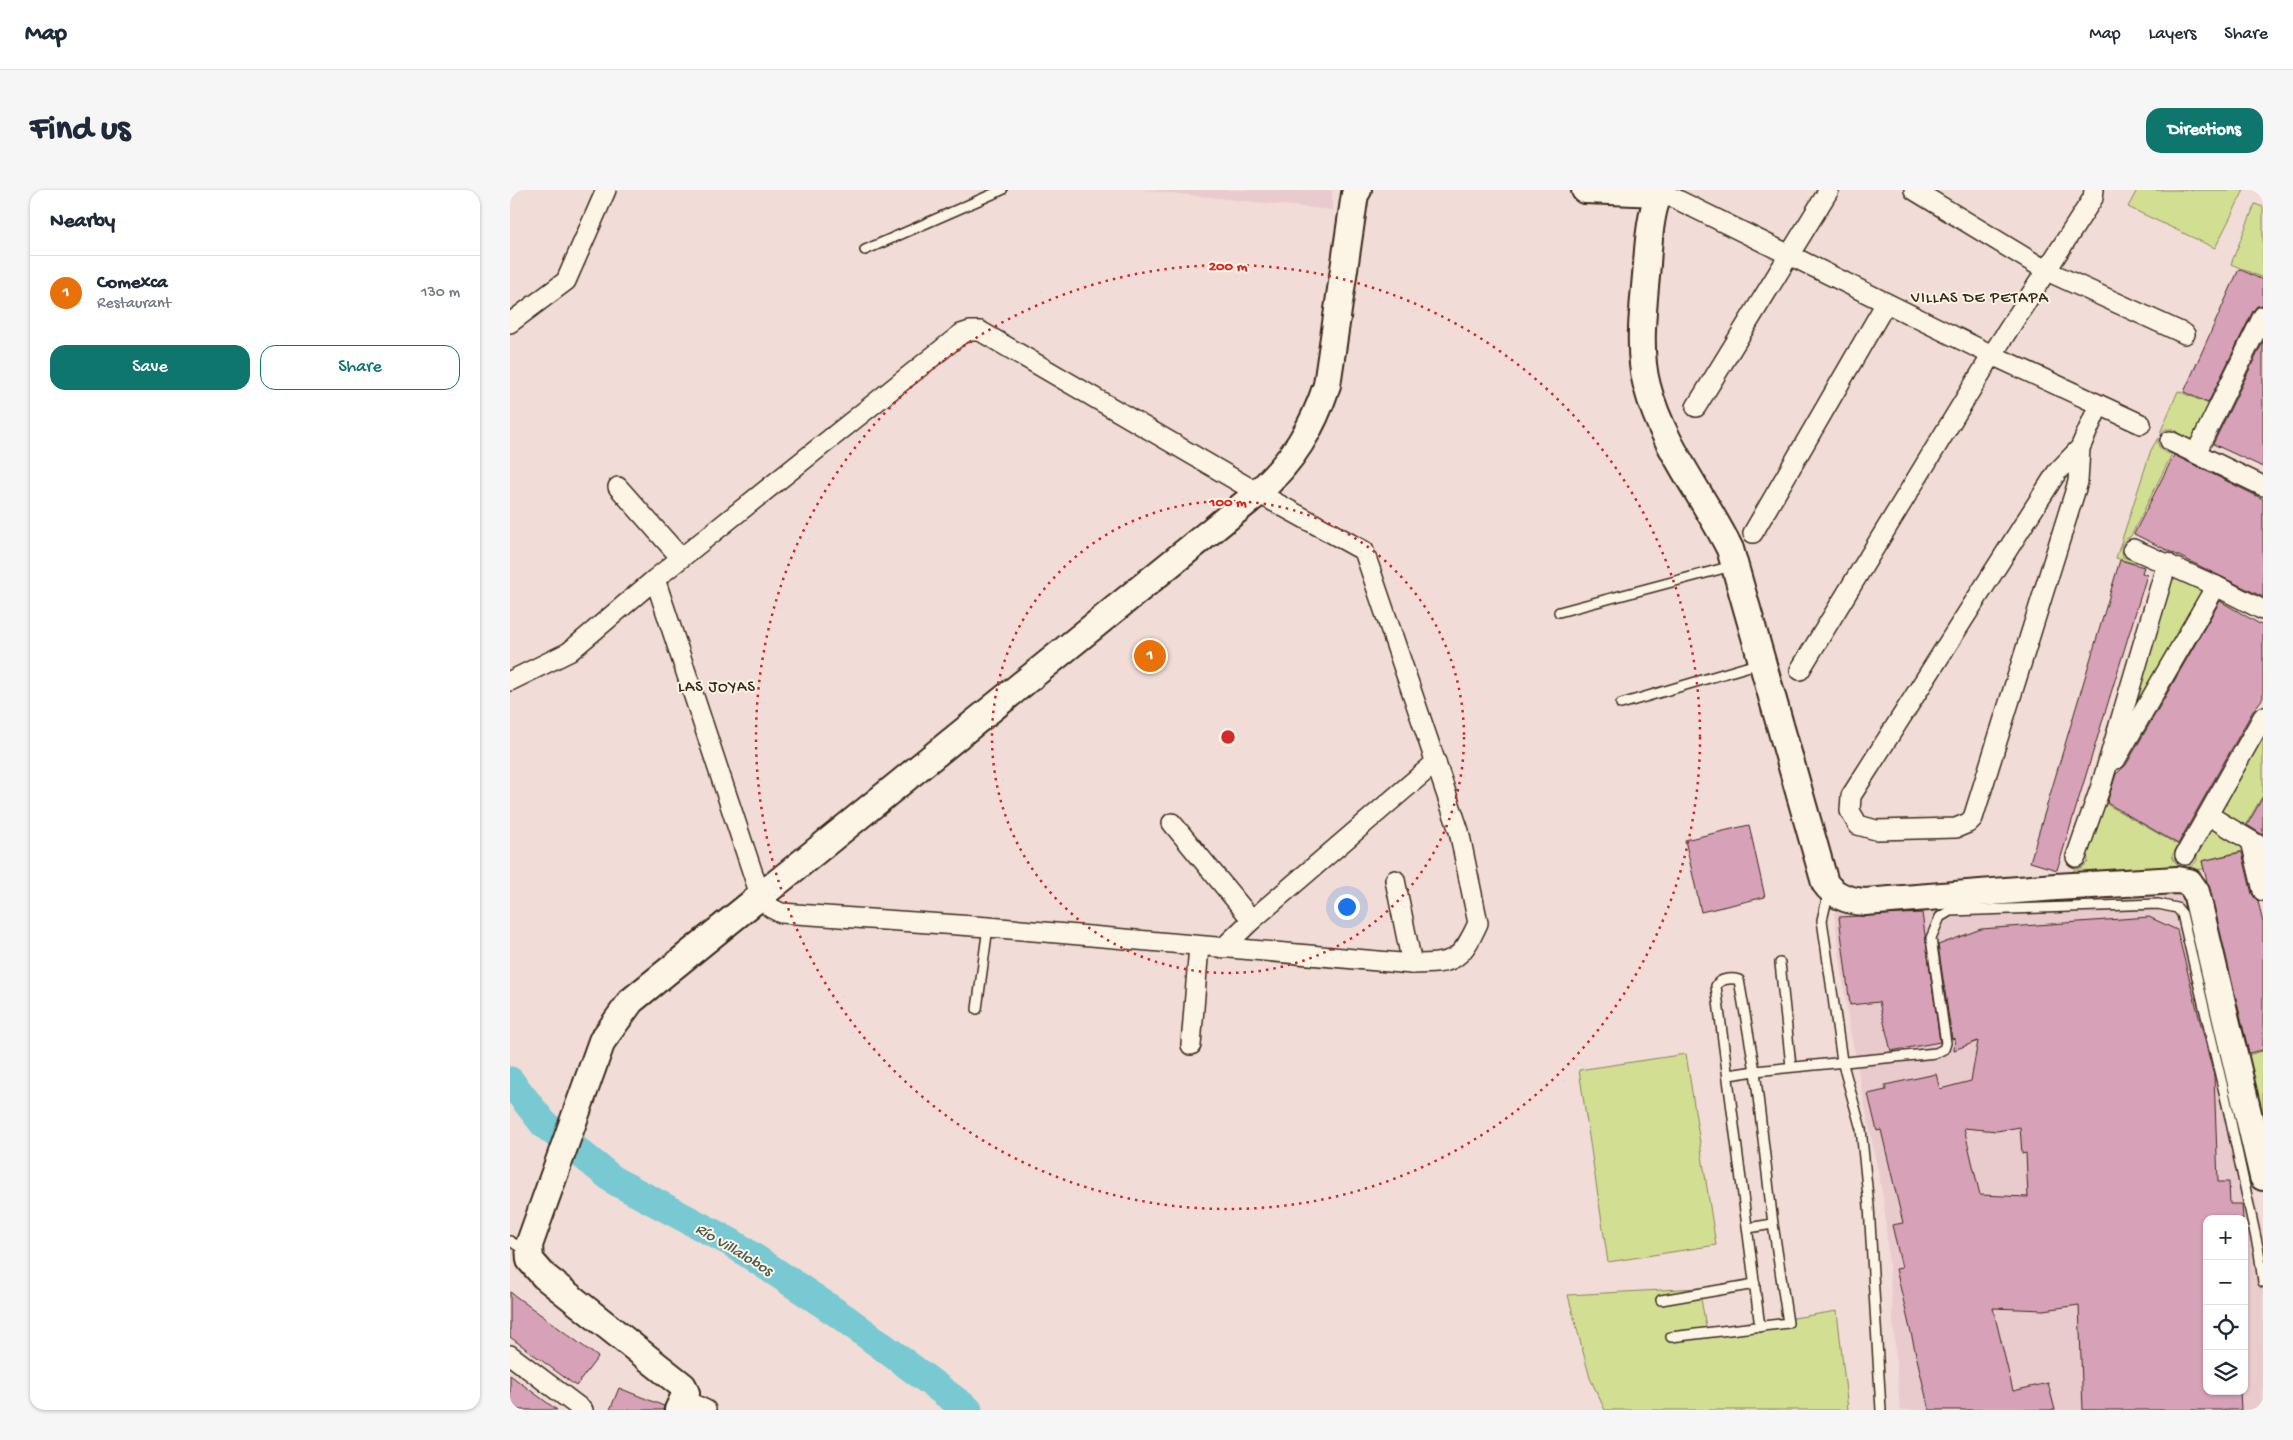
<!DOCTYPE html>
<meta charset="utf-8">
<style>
:root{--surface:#fff;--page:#f6f6f7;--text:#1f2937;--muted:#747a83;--line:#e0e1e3;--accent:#0f766e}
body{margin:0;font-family:"Gochi Hand",sans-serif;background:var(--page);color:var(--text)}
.controls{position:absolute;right:15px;bottom:15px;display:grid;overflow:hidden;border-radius:10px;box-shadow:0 1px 4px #0004}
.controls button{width:45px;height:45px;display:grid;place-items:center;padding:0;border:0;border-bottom:1px solid var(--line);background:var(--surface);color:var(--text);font:25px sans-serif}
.you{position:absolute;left:836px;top:716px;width:18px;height:18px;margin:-12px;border:4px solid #fff;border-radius:50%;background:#1a73e8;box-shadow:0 0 0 8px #1a73e833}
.badge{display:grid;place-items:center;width:32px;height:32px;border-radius:50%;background:var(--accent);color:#fff;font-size:16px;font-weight:700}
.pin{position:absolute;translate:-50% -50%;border:2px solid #fff;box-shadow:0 1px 5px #0006}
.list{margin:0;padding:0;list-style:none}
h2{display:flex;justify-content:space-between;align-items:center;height:65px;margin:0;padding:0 20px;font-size:21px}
h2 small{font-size:16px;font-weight:400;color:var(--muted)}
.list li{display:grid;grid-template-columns:32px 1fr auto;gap:15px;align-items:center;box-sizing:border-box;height:75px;padding:0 20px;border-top:1px solid var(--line)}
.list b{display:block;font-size:19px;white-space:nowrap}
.list p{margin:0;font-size:16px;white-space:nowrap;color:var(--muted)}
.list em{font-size:16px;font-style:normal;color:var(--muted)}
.actions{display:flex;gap:10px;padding:15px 20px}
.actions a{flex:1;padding:11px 0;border:1px solid var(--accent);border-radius:15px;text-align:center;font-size:18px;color:var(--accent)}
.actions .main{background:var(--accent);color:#fff}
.icon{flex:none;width:28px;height:28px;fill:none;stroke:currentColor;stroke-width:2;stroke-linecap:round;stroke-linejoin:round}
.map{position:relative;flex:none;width:1753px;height:1220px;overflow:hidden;border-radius:15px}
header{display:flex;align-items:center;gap:30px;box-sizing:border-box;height:70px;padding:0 25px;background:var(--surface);border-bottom:1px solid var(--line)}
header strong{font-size:24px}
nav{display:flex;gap:28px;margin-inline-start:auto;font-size:18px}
.intro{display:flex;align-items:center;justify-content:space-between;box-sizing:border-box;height:120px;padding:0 30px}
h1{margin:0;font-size:35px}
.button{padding:12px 22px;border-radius:15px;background:var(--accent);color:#fff;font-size:18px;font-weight:700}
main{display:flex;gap:30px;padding:0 30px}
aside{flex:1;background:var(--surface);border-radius:15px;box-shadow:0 1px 4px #0004}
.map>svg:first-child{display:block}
.built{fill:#e9cacd;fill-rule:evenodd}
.green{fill:#d2df93;stroke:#868458}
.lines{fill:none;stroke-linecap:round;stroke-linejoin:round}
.river{stroke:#78c9d2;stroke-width:29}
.building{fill:#d7a1b7;stroke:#3b2a1e;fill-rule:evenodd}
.lane-casing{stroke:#3b2a1e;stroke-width:12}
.street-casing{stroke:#3b2a1e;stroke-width:22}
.secondary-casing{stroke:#3b2a1e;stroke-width:30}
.lane{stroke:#fcf5e5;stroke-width:9}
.street{stroke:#fcf5e5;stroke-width:19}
.secondary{stroke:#fcf5e5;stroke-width:26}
.ring{fill:none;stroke:#d62828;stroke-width:2.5;stroke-dasharray:2.5 5}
.labels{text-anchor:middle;stroke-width:4;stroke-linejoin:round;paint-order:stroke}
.neighbourhood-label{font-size:16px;letter-spacing:1px;fill:#3b2a1e;stroke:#fcf5e5}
.water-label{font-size:16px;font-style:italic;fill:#4d5a54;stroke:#fcf5e5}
.centre{fill:#d62828;stroke:#fcf5e5;stroke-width:2.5}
.ring-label{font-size:15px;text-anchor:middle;font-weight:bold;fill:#d62828;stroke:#fcf5e5;stroke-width:4;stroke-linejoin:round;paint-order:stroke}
</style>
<header>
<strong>Map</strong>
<nav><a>Map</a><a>Layers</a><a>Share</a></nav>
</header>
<div class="intro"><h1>Find us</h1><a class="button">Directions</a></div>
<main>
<aside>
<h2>Nearby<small></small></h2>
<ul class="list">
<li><span class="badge" style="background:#e8710a">1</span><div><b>Comexca</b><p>Restaurant</p></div><em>130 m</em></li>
</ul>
<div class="actions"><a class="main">Save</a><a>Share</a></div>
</aside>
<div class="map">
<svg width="1753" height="1220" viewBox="0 0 1753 1220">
<rect width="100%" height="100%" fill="#f1dcd7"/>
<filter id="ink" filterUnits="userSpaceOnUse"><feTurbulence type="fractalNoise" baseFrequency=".02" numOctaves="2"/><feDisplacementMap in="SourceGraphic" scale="10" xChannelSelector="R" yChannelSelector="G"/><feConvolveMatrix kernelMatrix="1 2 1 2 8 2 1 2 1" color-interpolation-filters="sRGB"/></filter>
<g filter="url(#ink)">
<g class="built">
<polygon points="631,0 822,0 822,20"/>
<path d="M 1674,703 L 1753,1045 L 1753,1220 L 1390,1220 L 1374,1012 L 1339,834 L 1324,722 ZM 1697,1029 L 1734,1029 L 1734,1201 L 1697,1201 Z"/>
</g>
<g class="green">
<polygon points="1627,0 1734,0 1705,58 1618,17"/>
<polygon points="1745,14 1753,17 1753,88 1721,74"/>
<polygon points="1668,201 1701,215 1684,252 1672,247 1664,239 1656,239 1650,243"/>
<path d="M 1648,248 C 1647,258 1652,263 1662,264 L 1621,346 L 1616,349 L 1611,355 L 1613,367 L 1625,371 L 1624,373 L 1606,368 L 1641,260 Z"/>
<polygon points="1657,373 1706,396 1591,596"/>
<polygon points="1753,544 1753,605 1735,636 1707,621"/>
<path d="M 1591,611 L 1668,655 L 1662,666 C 1666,678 1679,683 1687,670 L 1686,658 L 1699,635 L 1735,656 L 1736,660 L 1692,671 L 1694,679 L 1563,685 L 1564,679 L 1572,678 L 1578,672 L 1577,660 Z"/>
<polygon points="1753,861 1753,925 1738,865"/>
<polygon points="1176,864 1206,1055 1098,1072 1069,880"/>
<polygon points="1189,1098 1197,1142 1327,1121 1338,1220 1095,1220 1080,1188 1058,1105"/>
</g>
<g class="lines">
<polyline class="river" points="0,891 34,934 105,991 222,1053 333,1127 458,1220"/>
</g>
<g class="building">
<polygon points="1729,79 1753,90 1753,115 1747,116 1743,121 1698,213 1674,202"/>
<polygon points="1753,152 1753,277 1703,254"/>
<polygon points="1664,265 1753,309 1753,407 1624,344"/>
<polygon points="1610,370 1634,377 1632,383 1637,385 1547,680 1520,672"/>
<polygon points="1710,411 1753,436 1753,508 1743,521 1668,654 1597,613 1606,584 1616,575"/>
<polygon points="1753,607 1753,645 1737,635"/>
<polygon points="1239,635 1255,707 1191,722 1175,650"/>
<polygon points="1732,662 1742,704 1748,711 1753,733 1753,860 1739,863 1692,671"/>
<polygon points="1412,723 1430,852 1381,861 1369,812 1340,815 1329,727"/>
<path d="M 1639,727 L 1667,740 L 1704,886 L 1708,992 L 1719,992 L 1720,1014 L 1732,1014 L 1733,1029 L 1697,1029 L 1697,1201 L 1730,1201 L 1731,1220 L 1573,1220 L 1569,1115 L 1534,1120 L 1483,1118 L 1503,1201 L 1538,1193 L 1545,1220 L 1419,1220 L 1386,1079 L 1392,1078 L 1382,1035 L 1393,1033 L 1371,940 L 1367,941 L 1358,904 L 1376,900 L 1375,895 L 1426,884 L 1430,899 L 1461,891 L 1468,851 L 1444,860 L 1445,848 L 1442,849 L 1428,755 L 1471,739 ZM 1510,937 L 1512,964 L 1516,963 L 1518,1007 L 1470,1005 L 1454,938 L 1487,941 Z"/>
<polygon points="0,1102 88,1167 66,1196 0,1147"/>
<polygon points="0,1185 20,1200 47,1220 0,1220"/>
<polygon points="109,1198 154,1216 153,1220 100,1220"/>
</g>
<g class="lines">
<g class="lane-casing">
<g id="lane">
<polyline points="355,60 492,0"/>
<polyline points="1049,422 1222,376"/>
<polyline points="1111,514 1250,473"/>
<polyline points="1319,701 1312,730 1332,871 1351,939 1359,1016 1371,1220"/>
<polyline points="1270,773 1281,876"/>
<polyline points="467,819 478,737"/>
<polyline points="1238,1038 1263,1034"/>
<polyline points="0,1051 16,1061"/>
<polyline points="1151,1110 1245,1094"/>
<path d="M 1250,1137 L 1206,796 C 1210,788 1222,788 1229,790 L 1245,881 L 1426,863 L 1434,859 L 1436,853 L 1421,748 L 1430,727 L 1440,721 L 1648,714 L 1667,718 L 1672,724 L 1719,923 L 1749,1062 L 1753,1092"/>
<polyline points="1161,1147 1278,1133 1263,1034 1245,881 1219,885"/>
</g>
</g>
<g class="street-casing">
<g id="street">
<polyline points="1404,0 1537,81 1675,144"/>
<polyline points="1149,3 1166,9 1482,165 1631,234"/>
<polyline points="0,133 56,91 96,0"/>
<polyline points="1186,217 1319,0"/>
<polyline points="1660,251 1753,296"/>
<polyline points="1570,258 1568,292 1463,628 1458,633 1446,638 1366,640 1348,635 1340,621 1341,606 1547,282 1570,258 1589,215"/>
<polyline points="1686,263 1753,126"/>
<polyline points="108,297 171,368"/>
<polyline points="1243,343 1376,113"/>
<polyline points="1623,359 1706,396 1753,420"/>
<polyline points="1290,480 1482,165 1583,8 1584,0"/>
<path d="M 0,491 L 59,462 L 145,389 L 451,144 L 460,141 L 470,141 L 748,303 L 854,361 L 949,641 L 968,733 C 951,771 943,774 902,774 L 478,737 L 271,723 L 261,718 L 250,705 L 145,389"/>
<polyline points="1606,569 1706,396"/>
<polyline points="1698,625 1753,658"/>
<polyline points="662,633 742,730"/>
<polyline points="1741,651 1753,701"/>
<polyline points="1675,665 1753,527"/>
<polyline points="1566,667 1591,596 1657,373"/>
<polyline points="885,690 902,774"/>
<polyline points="713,758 742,730 926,572"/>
<polyline points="681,855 689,756"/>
<polyline points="0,1165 73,1220"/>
<polyline points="173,1209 196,1220"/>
</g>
</g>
<g class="secondary-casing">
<g id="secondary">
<polyline points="1075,0 1149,3"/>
<path d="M 1152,0 C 1141,13 1138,57 1137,74 C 1134,112 1127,160 1137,196 C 1152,255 1193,305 1220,359 L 1315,693 C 1324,706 1340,711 1355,712 L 1546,697 L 1667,690 L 1679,692 L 1686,702 L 1753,987"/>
<path d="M 168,1220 L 176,1203 L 173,1196 L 34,1086 L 20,1070 L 19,1055 L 92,851 L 121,811 L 748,303 C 783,270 802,240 817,195 L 845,4 L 848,0"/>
</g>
</g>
<use href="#lane" class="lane"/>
<use href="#street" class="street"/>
<use href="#secondary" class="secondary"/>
</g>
</g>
<g class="ring">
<circle cx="718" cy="547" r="236"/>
<circle cx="718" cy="547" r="472"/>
</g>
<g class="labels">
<g class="neighbourhood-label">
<text x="1470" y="112">VILLAS DE PETAPA</text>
<text x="207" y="501">LAS JOYAS</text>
</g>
<g class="water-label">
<text transform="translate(225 1058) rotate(31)" y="6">Río Villalobos</text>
</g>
</g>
<circle cx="718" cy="547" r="8" class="centre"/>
<g class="ring-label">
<text x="718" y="80">200 m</text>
<text x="718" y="316">100 m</text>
</g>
</svg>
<div class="controls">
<button>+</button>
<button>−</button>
<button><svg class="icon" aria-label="locate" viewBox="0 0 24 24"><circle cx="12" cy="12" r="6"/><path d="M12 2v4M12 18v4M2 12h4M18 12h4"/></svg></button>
<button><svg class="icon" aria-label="layers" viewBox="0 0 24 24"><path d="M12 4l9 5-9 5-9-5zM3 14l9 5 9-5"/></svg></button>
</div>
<div class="you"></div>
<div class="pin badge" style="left:640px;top:466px;background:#e8710a">1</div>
</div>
</main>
